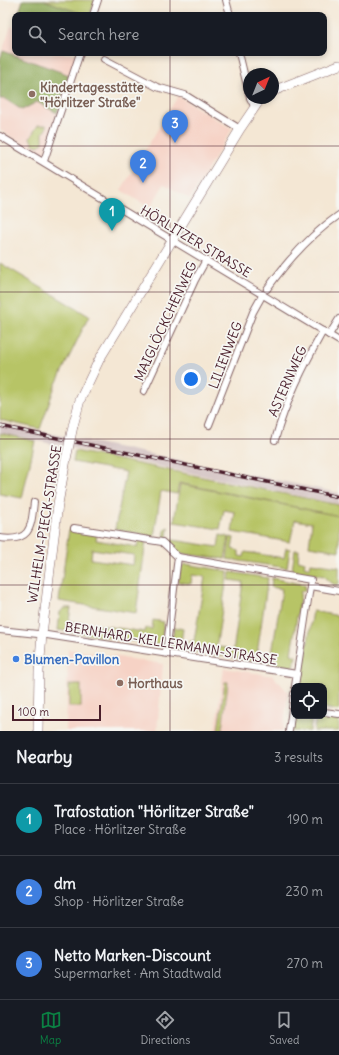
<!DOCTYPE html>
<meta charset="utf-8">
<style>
:root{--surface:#171b24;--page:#242831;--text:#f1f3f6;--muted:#9ea1a6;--line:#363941;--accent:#0b8043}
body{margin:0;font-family:Delius,sans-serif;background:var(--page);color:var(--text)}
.controls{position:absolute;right:12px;bottom:12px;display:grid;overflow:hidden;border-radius:8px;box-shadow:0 2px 6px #0003}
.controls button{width:36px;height:36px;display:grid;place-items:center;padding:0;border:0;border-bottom:1px solid var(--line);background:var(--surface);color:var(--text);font:20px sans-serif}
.compass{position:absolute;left:243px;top:68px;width:36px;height:36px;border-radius:50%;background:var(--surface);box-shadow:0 2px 6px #0003;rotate:43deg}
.scale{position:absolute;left:12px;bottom:10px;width:89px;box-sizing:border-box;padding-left:4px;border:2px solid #4a1f2b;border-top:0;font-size:11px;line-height:14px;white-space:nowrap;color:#4a1f2b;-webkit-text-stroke:3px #f6f6f2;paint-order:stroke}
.you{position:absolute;left:191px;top:379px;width:14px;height:14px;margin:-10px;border:3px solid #fff;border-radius:50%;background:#1a73e8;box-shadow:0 0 0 6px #1a73e833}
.badge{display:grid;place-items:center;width:26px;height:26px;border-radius:50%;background:var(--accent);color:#fff;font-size:13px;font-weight:700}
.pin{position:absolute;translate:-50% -33px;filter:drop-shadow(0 1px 2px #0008)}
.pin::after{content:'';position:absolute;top:21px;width:14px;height:12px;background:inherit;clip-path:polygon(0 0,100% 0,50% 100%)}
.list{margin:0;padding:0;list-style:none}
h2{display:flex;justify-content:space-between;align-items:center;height:52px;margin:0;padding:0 16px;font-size:17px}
h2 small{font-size:13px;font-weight:400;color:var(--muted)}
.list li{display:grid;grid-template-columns:26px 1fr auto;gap:12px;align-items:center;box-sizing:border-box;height:72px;padding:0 16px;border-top:1px solid var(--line)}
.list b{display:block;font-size:15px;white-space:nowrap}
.list p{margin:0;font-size:13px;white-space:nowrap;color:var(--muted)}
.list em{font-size:13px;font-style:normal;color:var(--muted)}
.icon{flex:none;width:22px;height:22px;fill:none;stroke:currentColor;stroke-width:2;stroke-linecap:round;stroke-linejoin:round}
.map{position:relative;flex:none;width:339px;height:731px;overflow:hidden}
.search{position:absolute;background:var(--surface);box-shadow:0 2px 6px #0003;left:12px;right:12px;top:12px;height:44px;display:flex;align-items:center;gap:10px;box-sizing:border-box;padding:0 14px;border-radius:8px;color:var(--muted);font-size:15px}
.sheet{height:268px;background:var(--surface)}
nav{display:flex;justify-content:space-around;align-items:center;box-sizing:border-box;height:56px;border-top:1px solid var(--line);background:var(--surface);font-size:11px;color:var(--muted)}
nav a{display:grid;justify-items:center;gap:2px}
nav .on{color:var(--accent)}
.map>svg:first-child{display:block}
.built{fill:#f6d2c5}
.industrial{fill:#d1bfbf}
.green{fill:#b7c466;stroke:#807248;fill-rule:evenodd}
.forest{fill:#91aa5b;stroke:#6e6443}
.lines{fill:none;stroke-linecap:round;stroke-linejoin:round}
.street-casing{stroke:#866566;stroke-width:8}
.secondary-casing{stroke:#866566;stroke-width:10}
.street{stroke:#fff;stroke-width:6}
.secondary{stroke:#fff;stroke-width:9}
.rail-casing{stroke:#4a1f2b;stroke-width:3.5}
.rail{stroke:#f6f6f2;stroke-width:2;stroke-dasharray:6;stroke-linecap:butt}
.secondary-bridge-casing{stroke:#866566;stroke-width:10;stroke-linecap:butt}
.secondary-bridge{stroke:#fff;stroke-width:9}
.grid{fill:none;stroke:#4a1f2b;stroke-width:1;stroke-opacity:0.55}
.education-dot{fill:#8d6e63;stroke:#f6f6f2;stroke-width:1.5}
.shop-dot{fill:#3f7fe0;stroke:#f6f6f2;stroke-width:1.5}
.labels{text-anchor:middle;stroke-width:3.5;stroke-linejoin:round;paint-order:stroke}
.education-label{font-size:13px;font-weight:bold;fill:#785e54;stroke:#f6f6f2;text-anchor:start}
.street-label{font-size:13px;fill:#4a1f2b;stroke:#f6f6f2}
.shop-label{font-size:13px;font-weight:bold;fill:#366cbe;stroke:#f6f6f2;text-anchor:start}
</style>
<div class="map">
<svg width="339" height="731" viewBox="0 0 339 731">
<rect width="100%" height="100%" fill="#f6f6f2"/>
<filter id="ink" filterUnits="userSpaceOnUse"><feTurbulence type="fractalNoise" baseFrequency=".025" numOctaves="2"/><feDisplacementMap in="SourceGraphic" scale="8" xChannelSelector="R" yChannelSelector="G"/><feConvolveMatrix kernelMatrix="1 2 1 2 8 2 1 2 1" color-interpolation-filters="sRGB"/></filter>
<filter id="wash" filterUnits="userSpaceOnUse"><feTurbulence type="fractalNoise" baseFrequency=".012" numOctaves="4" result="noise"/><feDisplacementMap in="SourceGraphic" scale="16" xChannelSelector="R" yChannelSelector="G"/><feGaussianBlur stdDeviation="0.9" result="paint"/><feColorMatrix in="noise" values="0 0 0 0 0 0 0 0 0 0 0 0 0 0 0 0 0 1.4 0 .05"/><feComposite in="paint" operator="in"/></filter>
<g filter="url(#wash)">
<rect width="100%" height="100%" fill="#f4e7d4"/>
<g class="built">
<polygon points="11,26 15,28 15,53 78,54 44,154 42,155 0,130 0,58"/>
<polygon points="178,96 232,129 190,199 164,184 150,208 121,190"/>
<polygon points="68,649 163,664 157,731 66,731"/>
<polygon points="224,668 273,676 288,692 283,731 215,731"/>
</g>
<polygon class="industrial" points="0,423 339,493 339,504 0,433"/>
<g class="green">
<polygon points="44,0 95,0 90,15 85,15"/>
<polygon points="38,125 46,125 47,127 43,133 43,143 38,146 33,144 30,138"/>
<polygon points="0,263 89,316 55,386 40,429 0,420"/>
<polygon points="0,433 35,441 22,498 0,494"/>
<polygon points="75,451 339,505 339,516 179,483 177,494 161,491 154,537 115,529 126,472 73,462"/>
<polygon points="180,484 339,516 339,551 309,546 312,523 295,520 290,542 232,532 235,512 224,510 220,529 174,522"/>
<polygon points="168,527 167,539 218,547 220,535 229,537 225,559 177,553 164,541 165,529"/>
<path d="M 69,529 L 97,534 L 96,540 L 137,547 L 139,540 L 146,541 L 136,613 L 59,601 ZM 92,549 L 134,555 L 133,565 L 91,559 Z"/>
<polygon points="230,537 234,538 232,549 239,551 239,556 244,557 245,552 284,558 286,548 290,549 287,568 227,559"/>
<polygon points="295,550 299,550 298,560 305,562 304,566 310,568 311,563 339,567 339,585 333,584 324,576 292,570"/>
<polygon points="185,564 228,571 215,655 171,648 174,627 183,629 181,643 189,644 190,641 194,641 205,577 192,575 191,584 178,582 180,568"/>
<polygon points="230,572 268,578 256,661 218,655 219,647 226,648 226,651 233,652 243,582 229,580"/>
<polygon points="272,578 305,585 305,591 301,591 291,654 296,656 293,667 261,661 262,655 267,656 268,653 272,654 282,589 271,587"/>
<polygon points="65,608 71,608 69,621 145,632 146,628 152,629 153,620 164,622 161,645 58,630 60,612"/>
<polygon points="313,611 339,616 339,711 324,708 324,686 298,686 299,677 302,678"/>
<polygon points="225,682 228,682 222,731 218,731"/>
<rect x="69" y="685" width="12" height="22"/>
<polygon points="294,716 312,716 310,731 292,731"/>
<polygon points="316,717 339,720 339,731 314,731"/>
</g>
<g class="forest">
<polygon points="23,0 44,0 85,15 18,15"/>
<polygon points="3,51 69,75 57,113 37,102 22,110 5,99 0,99 0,59"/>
</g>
</g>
<g filter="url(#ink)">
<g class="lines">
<g class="street-casing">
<g id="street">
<polyline points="226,0 230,15"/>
<polyline points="93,15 98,0"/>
<polyline points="239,53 249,94"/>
<polyline points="104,59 157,87 185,95 240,129"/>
<polyline points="250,98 254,106"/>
<polyline points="0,136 339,341"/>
<polyline points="44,161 80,53"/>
<path d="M 267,289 C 288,260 310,235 339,215"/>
<polyline points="329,335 339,319"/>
<polyline points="144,391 195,280 206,260"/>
<polyline points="209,425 253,312 263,294"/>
<path d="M 275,440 C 286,401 303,367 323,331"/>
<polyline points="74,528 162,542 178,557"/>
<path d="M 0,538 C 31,542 31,528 34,502"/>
<polyline points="178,557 311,580 295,686"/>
<polyline points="310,586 339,591"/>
<polyline points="0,630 47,635 297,674"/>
<polyline points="166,653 178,557"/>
<polyline points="324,712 339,714"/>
<polyline points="289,731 294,694"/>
</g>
</g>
<g class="secondary-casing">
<g id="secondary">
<polyline points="273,91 339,65"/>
<polyline points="73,426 80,400 99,360 240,129 261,98"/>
<polyline points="38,731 39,671 42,634 58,504 66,459"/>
</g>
</g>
<use href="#street" class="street"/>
<use href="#secondary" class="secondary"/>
<g class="rail-casing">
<polyline id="rail" points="0,426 339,497"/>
</g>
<use href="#rail" class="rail"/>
<g class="secondary-bridge-casing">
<polyline id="secondary-bridge" points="66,459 73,426"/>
</g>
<use href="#secondary-bridge" class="secondary-bridge"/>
</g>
</g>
<path class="grid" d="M 170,0 L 170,15M 170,53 L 170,731M 0,146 L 339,146M 0,292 L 339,292M 0,439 L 339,439M 0,585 L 339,585"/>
<g class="education-dot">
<circle cx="32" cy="94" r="4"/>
<circle cx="120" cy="683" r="4"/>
</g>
<circle class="shop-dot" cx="16" cy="659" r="4"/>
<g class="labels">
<g class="education-label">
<text x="40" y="92">Kindertagesstätte<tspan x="40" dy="15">"Hörlitzer Straße"</tspan></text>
<text x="128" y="688">Horthaus</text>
</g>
<g class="street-label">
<text transform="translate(196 241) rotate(31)" y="5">HÖRLITZER STRASSE</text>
<text transform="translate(165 321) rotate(-65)" y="5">MAIGLÖCKCHENWEG</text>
<text transform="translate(225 355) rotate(-69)" y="5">LILIENWEG</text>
<text transform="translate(287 381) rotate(-66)" y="5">ASTERNWEG</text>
<text transform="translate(44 524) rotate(-81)" y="5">WILHELM-PIECK-STRASSE</text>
<text transform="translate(171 643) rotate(9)" y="5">BERNHARD-KELLERMANN-STRASSE</text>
</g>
<g class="shop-label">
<text x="24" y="664">Blumen-Pavillon</text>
</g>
</g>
</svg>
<div class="controls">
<button><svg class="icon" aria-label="locate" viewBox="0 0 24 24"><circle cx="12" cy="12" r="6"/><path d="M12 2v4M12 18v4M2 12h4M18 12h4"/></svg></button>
</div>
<svg class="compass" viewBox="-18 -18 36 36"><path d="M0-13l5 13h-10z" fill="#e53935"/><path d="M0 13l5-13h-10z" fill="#9ea1a6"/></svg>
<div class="scale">100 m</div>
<div class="you"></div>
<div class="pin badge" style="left:112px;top:231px;background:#0f9aa8">1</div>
<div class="pin badge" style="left:143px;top:183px;background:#3f7fe0">2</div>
<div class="pin badge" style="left:175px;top:143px;background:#3f7fe0">3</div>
<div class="search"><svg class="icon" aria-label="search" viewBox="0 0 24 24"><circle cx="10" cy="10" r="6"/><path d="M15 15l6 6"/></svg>Search here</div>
</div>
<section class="sheet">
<h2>Nearby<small>3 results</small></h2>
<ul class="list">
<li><span class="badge" style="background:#0f9aa8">1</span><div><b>Trafostation &quot;Hörlitzer Straße&quot;</b><p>Place · Hörlitzer Straße</p></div><em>190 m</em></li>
<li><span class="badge" style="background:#3f7fe0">2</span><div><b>dm</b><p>Shop · Hörlitzer Straße</p></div><em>230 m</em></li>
<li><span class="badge" style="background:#3f7fe0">3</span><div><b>Netto Marken-Discount</b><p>Supermarket · Am Stadtwald</p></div><em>270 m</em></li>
</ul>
</section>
<nav>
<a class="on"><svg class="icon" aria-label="map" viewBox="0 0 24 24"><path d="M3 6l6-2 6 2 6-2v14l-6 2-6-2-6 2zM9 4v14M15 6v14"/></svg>Map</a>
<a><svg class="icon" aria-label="directions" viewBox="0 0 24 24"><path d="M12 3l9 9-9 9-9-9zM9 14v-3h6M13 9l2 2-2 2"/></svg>Directions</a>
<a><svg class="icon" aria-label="saved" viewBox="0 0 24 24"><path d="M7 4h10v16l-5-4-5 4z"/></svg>Saved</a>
</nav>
